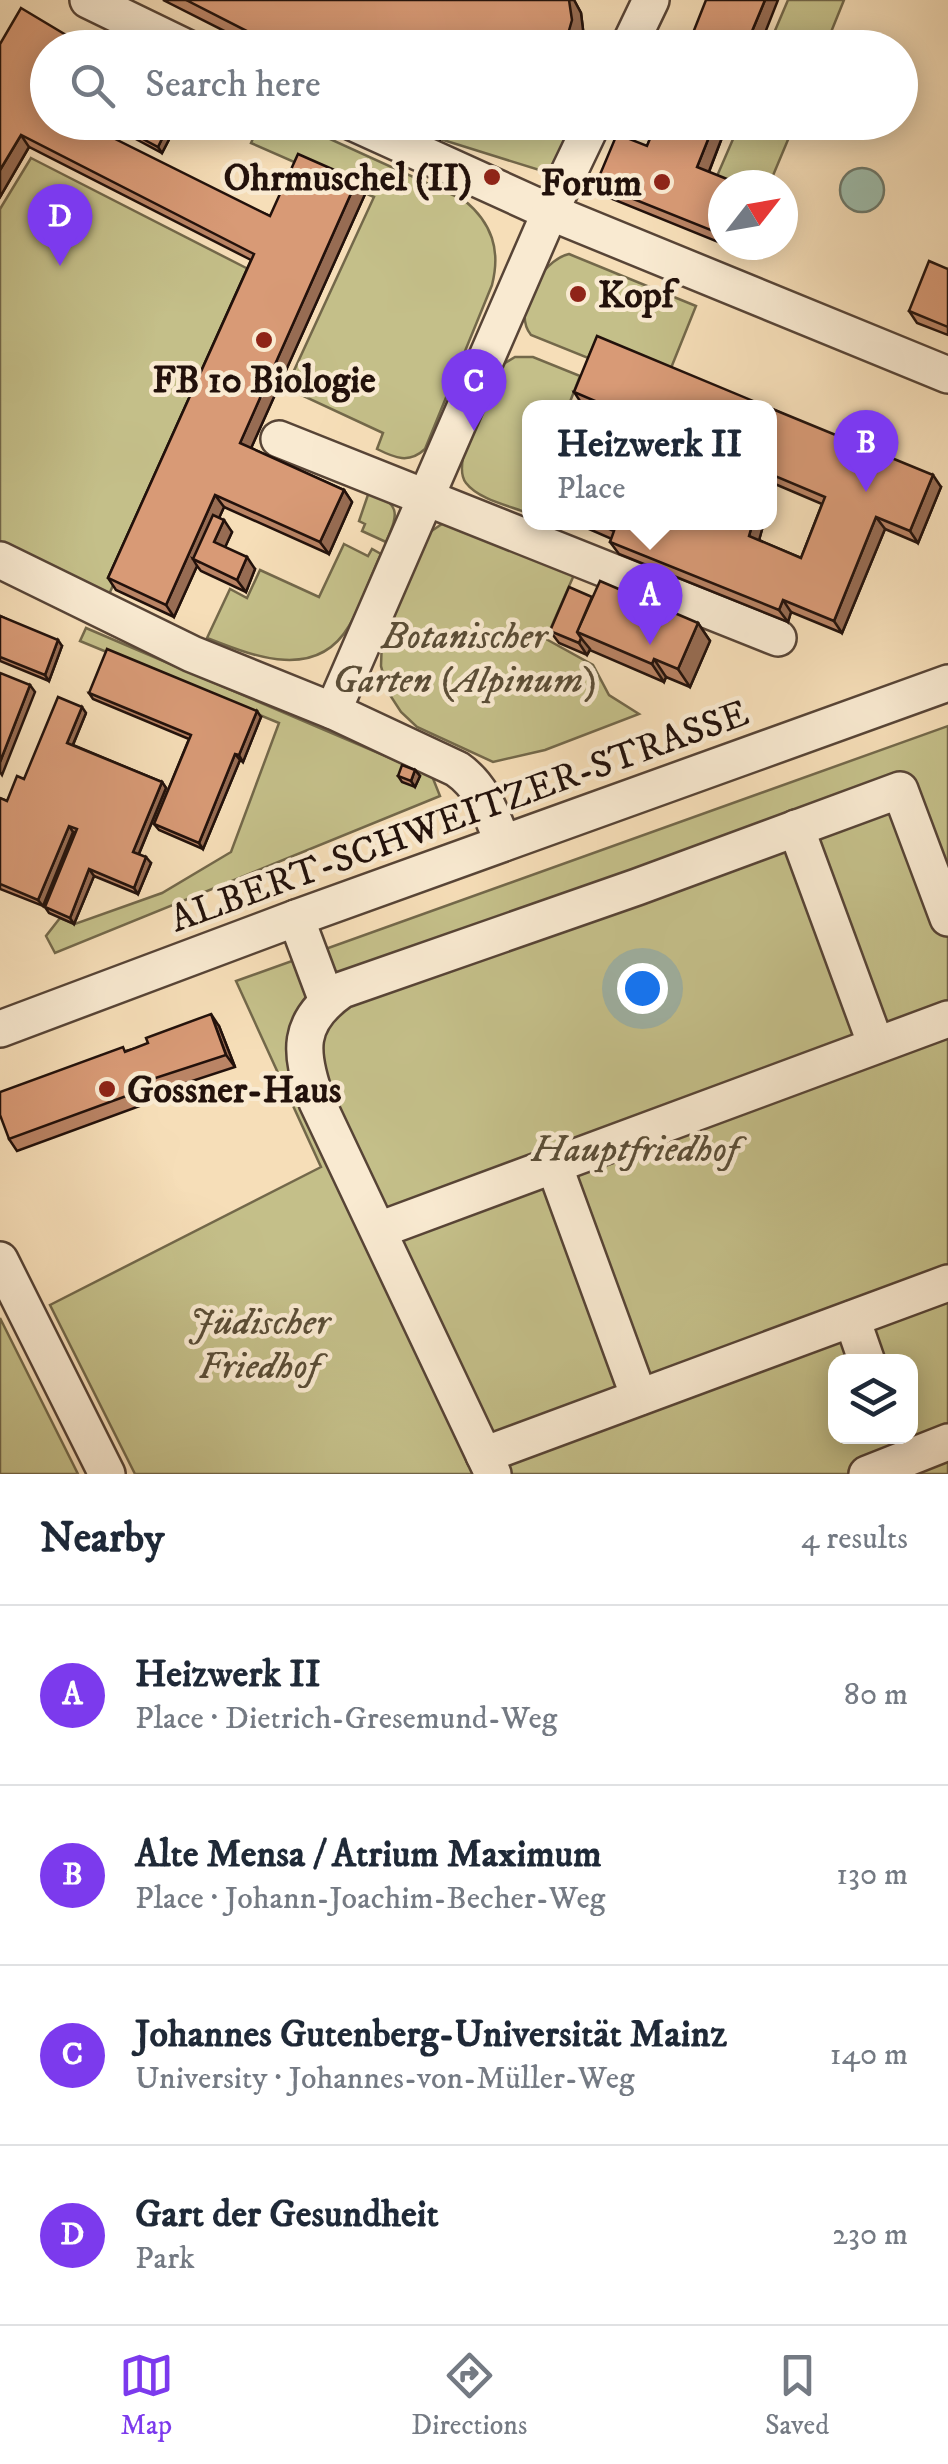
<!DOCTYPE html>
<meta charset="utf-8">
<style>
:root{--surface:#fff;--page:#f6f6f7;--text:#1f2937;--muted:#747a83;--line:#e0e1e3;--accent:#7c3aed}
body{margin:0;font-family:"IM FELL DW Pica",serif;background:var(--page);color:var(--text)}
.controls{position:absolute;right:30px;bottom:30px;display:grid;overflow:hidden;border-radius:20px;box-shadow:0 5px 25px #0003}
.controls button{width:90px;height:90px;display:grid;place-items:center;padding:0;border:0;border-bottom:2px solid var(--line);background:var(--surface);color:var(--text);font:50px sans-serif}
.compass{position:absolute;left:708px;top:170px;width:90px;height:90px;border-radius:50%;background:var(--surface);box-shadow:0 5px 25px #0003;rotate:59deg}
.you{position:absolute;left:642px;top:988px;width:35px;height:35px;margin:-25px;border:8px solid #fff;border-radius:50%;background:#1a73e8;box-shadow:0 0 0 15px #1a73e833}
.badge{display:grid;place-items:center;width:65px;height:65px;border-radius:50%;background:var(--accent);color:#fff;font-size:32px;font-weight:700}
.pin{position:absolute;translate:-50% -82px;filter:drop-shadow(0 2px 5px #0008)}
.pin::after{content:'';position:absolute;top:52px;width:35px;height:30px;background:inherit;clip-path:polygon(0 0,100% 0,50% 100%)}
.popup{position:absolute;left:522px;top:400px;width:255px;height:130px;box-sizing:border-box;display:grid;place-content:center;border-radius:20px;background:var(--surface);filter:drop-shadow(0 2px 8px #0005);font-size:32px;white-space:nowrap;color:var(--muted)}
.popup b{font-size:38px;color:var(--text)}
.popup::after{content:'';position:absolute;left:50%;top:100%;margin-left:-20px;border:20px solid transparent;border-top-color:var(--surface)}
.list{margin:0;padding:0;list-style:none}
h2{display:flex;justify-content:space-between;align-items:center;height:130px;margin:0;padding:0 40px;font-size:42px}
h2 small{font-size:32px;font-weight:400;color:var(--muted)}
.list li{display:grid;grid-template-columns:65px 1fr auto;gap:30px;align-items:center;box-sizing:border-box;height:180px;padding:0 40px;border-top:2px solid var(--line)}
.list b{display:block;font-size:38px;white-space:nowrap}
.list p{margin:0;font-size:32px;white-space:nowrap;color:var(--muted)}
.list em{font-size:32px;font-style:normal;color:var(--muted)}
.icon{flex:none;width:55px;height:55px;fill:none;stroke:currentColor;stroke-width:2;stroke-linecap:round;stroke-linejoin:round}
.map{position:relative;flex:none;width:948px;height:1474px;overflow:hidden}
.search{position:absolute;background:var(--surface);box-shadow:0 5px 25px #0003;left:30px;right:30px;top:30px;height:110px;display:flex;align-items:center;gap:25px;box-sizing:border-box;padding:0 35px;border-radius:55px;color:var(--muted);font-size:38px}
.sheet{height:850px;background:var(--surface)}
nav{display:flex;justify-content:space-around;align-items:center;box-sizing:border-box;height:140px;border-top:2px solid var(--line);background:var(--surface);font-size:28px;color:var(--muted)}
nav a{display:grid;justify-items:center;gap:5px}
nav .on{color:var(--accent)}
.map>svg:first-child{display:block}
.green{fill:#c4bf89;stroke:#73684a;stroke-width:2.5;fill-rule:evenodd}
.water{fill:#9dbcab;stroke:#6c786b;stroke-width:2.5}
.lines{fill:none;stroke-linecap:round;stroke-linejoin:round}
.minor-casing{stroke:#574436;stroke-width:40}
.minor{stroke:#f9ead1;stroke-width:35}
.wall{fill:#ba8465;stroke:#22110b;stroke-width:2.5}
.shaded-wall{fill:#976c53;stroke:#22110b;stroke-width:2.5}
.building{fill:#d89a76;stroke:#22110b;stroke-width:2.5}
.poi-dot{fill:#8f2418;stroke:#f9ead1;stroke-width:4}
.labels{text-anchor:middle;stroke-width:9;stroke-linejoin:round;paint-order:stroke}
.poi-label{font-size:38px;font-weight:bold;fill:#22110b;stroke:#f9ead1;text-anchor:end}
.park-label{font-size:38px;font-style:italic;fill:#5b4e37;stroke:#f9ead1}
.street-label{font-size:38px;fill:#22110b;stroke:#f9ead1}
</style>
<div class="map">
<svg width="948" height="1474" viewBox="0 0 948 1474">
<rect width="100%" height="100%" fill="#f6deb8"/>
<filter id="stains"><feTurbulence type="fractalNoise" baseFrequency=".002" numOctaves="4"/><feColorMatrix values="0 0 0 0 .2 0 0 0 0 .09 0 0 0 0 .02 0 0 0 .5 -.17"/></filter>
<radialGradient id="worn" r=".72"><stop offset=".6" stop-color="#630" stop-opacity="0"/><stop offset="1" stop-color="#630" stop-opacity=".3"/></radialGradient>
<g class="green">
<polygon points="788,0 844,0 825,47 768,47"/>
<polygon points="472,122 575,123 549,173 440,139 448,123"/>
<path d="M 260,123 L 295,123 L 464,200 C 492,223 501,250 492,285 L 425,449 C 409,464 395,458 377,449 L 383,433 L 286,388 L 374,197 L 251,143 Z"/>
<polygon points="740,123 795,123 769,185 738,185 717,176"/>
<polygon points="31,158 254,272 106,601 0,547 0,209"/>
<path d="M 569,254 L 696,306 L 671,368 L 597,338 L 588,358 L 531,335 C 511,311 542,260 569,254 Z"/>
<path d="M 515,357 L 533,357 L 580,376 L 568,407 L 530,408 L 530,514 C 511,506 479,500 466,483 C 449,462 490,390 500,366 Z"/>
<path d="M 370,489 C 399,507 400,510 386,542 L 362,531 L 365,524 L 359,521 Z"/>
<polygon points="445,522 577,568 546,639 593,665 609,695 639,714 545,750 493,762 417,727 401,712 388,692 381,666 382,638 424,536"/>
<path d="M 344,544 L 368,556 L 372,549 L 381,554 C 370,577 362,604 349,626 C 316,682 253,656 207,638 L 230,589 L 247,598 L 260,570 L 319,597 Z"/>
<polygon points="86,628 432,776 440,796 55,953 46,936 60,918 75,924 162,893 231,852 279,723 80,641"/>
<path d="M 948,726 L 948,1474 L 135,1474 L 50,1305 L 321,1167 L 236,981 ZM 836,1362 L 910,1362 L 910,1436 L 836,1436 Z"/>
<polygon points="0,1318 78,1474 0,1474"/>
</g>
<circle class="water" cx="862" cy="190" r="22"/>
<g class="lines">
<g class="minor-casing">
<g id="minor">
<polyline points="88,0 187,48"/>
<polyline points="628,48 651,0"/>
<polyline points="352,122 550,212 948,375"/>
<polyline points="279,439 778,638"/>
<path d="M 0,560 L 192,654 L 333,711 L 457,769 C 483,787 491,814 503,843"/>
<polyline points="333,711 550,212 593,122"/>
<polyline points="796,828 876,1045"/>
<polyline points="296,918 327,1001"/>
<polyline points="0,1029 296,918 948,683"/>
<polyline points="554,1165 639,1397"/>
<polyline points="379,1230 948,1019"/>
<polyline points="0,1260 107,1474"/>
<polyline points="852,1319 867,1362"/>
<polyline points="484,1455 948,1283"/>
<path d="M 493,1474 L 317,1102 C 299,1052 296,1022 342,990 L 637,887 L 900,790 L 948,918"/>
<polyline points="867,1474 948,1442"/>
</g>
</g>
<use href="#minor" class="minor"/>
</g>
<g class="wall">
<polygon points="163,0 574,0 581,13 584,38 582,48 258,48"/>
<polygon points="76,41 80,48 48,48 48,122 270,216 357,180 366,192 251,448 344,490 352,502 329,554 224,507 219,518 232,532 225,547 255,569 246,592 201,571 197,566 174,617 116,590 108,578 251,260 29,147 0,197 0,44"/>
<polygon points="104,122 178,122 162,153"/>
<polygon points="407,122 448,122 440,139"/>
<polygon points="657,122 728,122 709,172 723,185 723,244 605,196 596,184 647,146"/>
<polygon points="948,269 948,335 917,323 909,311"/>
<polygon points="574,392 770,408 590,408 582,404"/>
<polygon points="770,408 941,487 918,543 885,529 842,633 791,612 788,622 619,554 610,542 612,539 573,522 764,522 759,540 801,558 822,504 775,484 770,501"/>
<polygon points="592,597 698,623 710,641 690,687 666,677 664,682 590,650 587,655 559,643 550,631"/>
<polygon points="0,616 62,646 49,681 0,661"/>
<polygon points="89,693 261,717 243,762 240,760 203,849 159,830 154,824 189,739 93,699"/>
<polygon points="86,713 73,745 162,782 166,788 139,854 151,863 138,894 94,876 74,924 49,913 45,907 75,832 73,832 43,906 0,889 0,798 7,801 24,779"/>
<polygon points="415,770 420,776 415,787 402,782 398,776"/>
<polygon points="219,1026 235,1067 146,1096 148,1103 17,1151 9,1139 126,1051"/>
</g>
<g class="shaded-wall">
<polygon points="569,0 574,0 581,13 584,38 582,48 564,48"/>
<polygon points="765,0 778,0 759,48 745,48"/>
<polygon points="48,89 48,113 40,102"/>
<polygon points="170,122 178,122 162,153 158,147"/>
<polygon points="428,122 448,122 440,139"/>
<polygon points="715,122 728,122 706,179 697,167"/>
<polygon points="21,135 29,147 0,197 0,170"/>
<polygon points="357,180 366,192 248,455 240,443"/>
<polygon points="933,475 941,487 918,543 910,531"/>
<polygon points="770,478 775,484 770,501"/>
<polygon points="344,490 352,502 329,554 320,542"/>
<polygon points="215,495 224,507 199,562 193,559 197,566 174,617 166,605"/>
<polygon points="876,517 885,529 842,633 834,621"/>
<polygon points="224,520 232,532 222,554 214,542"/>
<polygon points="753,522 764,522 757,548 749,536"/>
<polygon points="247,557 255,569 246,592 237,580"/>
<polygon points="783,600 791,612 788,622 779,610"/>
<polygon points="698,623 710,641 690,687 678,669"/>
<polygon points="581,638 590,649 587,655 579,643"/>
<polygon points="58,640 62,646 49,681 45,675"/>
<polygon points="654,659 666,677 664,682 652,664"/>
<polygon points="30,685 35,692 2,775 0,772 0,762"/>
<polygon points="82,707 86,713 71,749 67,743"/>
<polygon points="257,711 261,717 243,762 239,755"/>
<polygon points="235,754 240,760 203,849 199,843"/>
<polygon points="415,770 420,776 415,787 411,781"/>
<polygon points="162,782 166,788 137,858 133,852"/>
<polygon points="69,826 73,832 43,906 38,900"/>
<polygon points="146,857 151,863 138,894 134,888"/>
<polygon points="89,869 94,876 74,924 70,918"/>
<polygon points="211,1014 219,1026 235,1067 226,1055"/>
</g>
<g class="building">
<polygon points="186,0 569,0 572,20 564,48 280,48"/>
<polygon points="706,0 765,0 745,48 687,48"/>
<polygon points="21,8 76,41 72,48 48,48 48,89 40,102 48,106 48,122 81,122 270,216 298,154 357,180 240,443 344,490 320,542 215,495 166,605 108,578 254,254 21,135 0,170 0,44"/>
<polygon points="108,40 123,48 104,48"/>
<polygon points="111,122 170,122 158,147"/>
<polygon points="657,122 715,122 697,167 742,185 723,185 723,235 596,184 617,134 647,146"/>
<polygon points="929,261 948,269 948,327 909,311"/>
<polygon points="597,336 770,408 607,408 607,406 574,392"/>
<polygon points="770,408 933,475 910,531 876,517 834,621 783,600 779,610 610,542 614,531 593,522 753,522 749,536 801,558 825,497 770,474"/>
<polygon points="213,515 224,520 214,542 247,557 237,580 193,559"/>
<polygon points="600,581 698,623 678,669 654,659 652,664 577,632"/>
<polygon points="569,587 592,597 577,632 581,638 579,643 550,631"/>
<polygon points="0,616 58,640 45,675 0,657"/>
<polygon points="107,649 257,711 239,755 235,754 199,843 154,824 191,735 89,693"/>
<polygon points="0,673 30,685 0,762"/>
<polygon points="58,697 82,707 67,743 162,782 133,852 146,857 134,888 89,869 70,918 45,907 77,829 69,826 38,900 0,884 0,798 7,801 17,776 24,779"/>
<polygon points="402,765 415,770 411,781 398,776"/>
<polygon points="211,1014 226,1055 137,1084 140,1091 9,1139 0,1115 0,1092 123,1047 125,1052 148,1043 146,1038"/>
</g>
<g class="poi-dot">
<circle cx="492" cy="177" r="10"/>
<circle cx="662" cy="182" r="10"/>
<circle cx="578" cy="294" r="10"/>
<circle cx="264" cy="340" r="10"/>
<circle cx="107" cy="1089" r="10"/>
</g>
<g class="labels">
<g class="poi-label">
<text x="472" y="190">Ohrmuschel (II)</text>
<text x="642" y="195">Forum</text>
<text x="598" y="307" text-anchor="start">Kopf</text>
<text x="264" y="392" text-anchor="middle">FB 10 Biologie</text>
<text x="127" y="1102" text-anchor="start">Gossner-Haus</text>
</g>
<g class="park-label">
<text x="464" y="648">Botanischer<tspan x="464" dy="44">Garten (Alpinum)</tspan></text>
<text x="635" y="1161">Hauptfriedhof</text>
<text x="259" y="1334">Jüdischer<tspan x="259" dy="44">Friedhof</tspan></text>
</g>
<g class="street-label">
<text transform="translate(459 815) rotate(-20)" y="13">ALBERT-SCHWEITZER-STRASSE</text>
</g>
</g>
<rect width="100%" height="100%" filter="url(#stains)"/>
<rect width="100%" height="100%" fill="url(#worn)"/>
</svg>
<div class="controls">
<button><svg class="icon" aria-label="layers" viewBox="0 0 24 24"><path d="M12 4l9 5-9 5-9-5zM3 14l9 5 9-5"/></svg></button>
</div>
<svg class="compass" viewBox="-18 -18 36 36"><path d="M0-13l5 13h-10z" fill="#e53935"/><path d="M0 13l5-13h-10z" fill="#747a83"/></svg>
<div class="you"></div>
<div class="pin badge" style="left:650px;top:645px">A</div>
<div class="popup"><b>Heizwerk II</b>Place</div>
<div class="pin badge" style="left:866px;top:492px">B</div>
<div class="pin badge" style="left:474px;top:431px">C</div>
<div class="pin badge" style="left:60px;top:266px">D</div>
<div class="search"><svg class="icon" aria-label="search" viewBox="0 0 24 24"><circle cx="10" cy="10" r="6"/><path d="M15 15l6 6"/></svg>Search here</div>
</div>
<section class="sheet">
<h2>Nearby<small>4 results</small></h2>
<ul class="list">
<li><span class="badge">A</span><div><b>Heizwerk II</b><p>Place · Dietrich-Gresemund-Weg</p></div><em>80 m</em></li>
<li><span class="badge">B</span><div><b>Alte Mensa / Atrium Maximum</b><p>Place · Johann-Joachim-Becher-Weg</p></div><em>130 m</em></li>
<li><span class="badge">C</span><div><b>Johannes Gutenberg-Universität Mainz</b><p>University · Johannes-von-Müller-Weg</p></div><em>140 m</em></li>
<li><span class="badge">D</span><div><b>Gart der Gesundheit</b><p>Park</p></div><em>230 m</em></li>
</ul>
</section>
<nav>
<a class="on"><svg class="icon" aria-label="map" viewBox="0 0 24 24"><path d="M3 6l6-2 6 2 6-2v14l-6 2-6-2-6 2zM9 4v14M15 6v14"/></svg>Map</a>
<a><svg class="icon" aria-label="directions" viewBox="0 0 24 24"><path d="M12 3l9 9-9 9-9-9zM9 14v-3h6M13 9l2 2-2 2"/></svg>Directions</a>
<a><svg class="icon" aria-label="saved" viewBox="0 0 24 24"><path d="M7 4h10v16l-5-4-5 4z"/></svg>Saved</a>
</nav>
